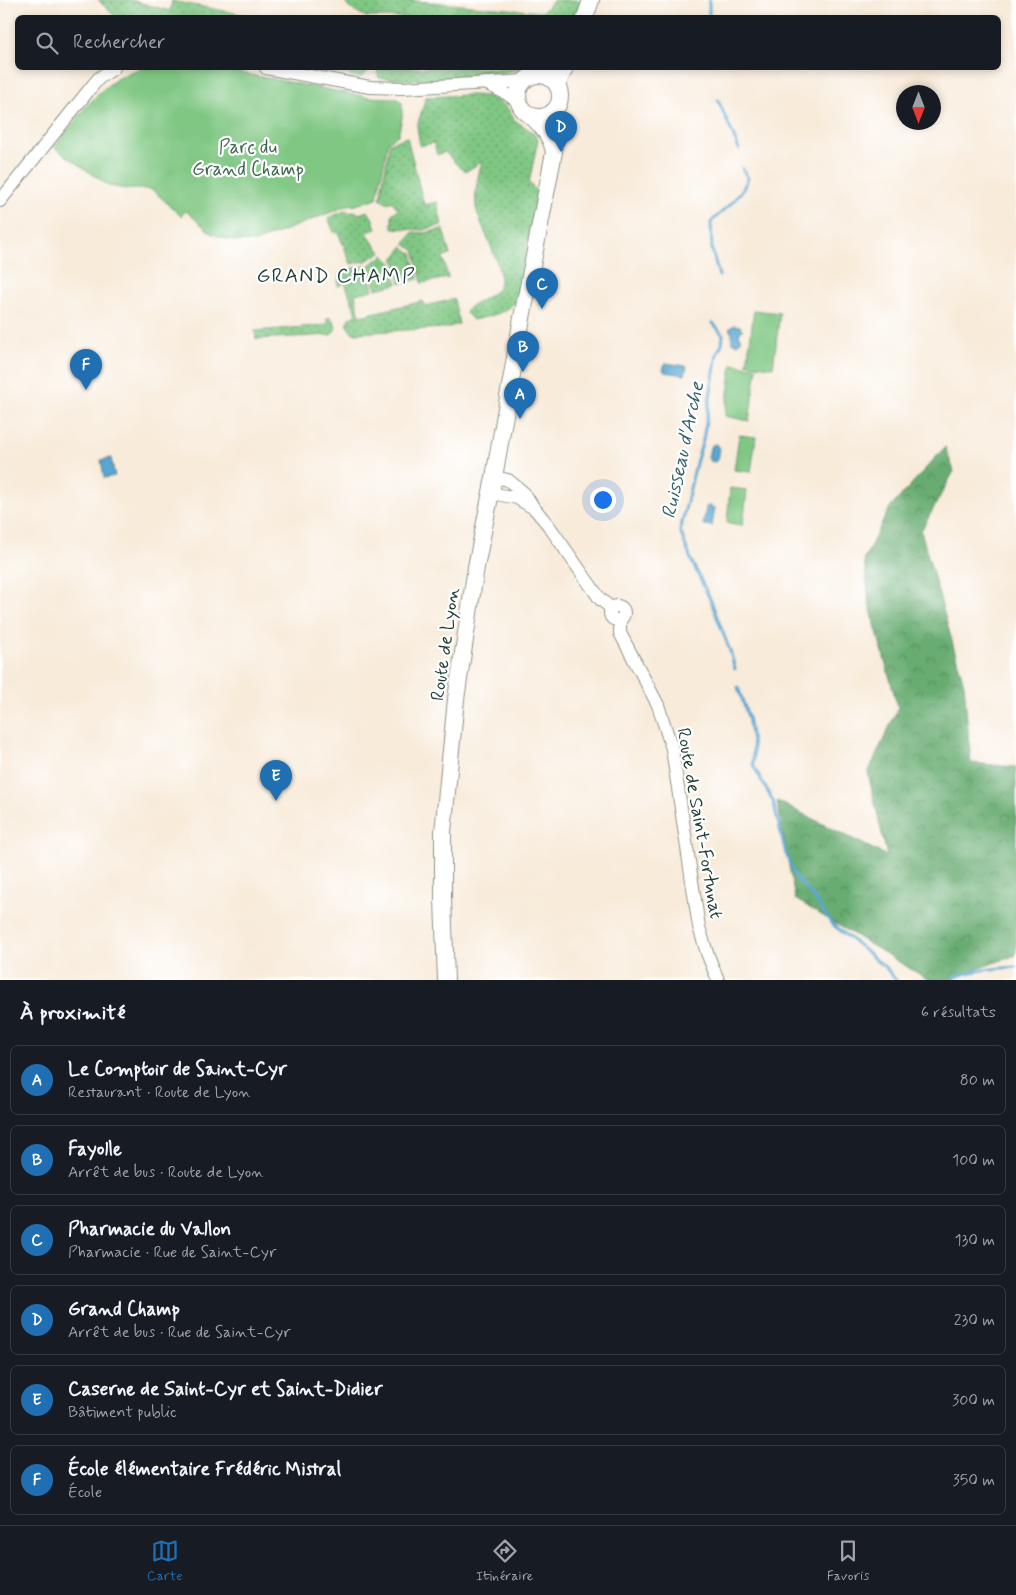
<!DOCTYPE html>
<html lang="fr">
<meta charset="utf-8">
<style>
:root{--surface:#171b24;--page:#242831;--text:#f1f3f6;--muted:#9ea1a6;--line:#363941;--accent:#1f6fb2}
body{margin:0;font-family:Mynerve,sans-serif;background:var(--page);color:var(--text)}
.compass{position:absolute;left:896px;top:85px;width:45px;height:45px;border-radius:50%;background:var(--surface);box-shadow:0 2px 8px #0003;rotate:180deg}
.you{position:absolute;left:602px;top:499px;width:18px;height:18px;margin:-12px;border:4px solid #fff;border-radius:50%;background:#1a73e8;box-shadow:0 0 0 8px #1a73e833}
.badge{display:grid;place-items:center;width:32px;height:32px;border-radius:50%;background:var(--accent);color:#fff;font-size:16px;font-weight:700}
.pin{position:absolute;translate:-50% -41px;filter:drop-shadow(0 1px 2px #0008)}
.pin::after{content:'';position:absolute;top:26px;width:18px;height:15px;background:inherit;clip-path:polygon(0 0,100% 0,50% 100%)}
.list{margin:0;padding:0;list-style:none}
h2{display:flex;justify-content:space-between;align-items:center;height:65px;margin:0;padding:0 20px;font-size:21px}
h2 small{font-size:16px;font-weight:400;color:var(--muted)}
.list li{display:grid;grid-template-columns:32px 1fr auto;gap:15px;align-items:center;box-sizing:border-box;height:70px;margin:0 10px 10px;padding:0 10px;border:1px solid var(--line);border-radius:8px}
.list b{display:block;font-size:19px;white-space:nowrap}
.list p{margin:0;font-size:16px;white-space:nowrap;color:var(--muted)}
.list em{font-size:16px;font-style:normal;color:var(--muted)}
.icon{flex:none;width:28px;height:28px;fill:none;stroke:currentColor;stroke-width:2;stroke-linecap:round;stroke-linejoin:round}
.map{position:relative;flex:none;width:1016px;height:980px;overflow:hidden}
.search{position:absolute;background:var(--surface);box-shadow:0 2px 8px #0003;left:15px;right:15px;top:15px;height:55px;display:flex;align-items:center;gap:12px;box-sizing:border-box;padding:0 18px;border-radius:8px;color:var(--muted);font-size:19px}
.sheet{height:545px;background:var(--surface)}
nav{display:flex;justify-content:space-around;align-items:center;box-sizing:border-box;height:70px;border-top:1px solid var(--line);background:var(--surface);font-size:14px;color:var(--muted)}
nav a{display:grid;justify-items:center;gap:2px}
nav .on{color:var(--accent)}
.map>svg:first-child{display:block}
.grass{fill:url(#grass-dots);stroke:#50825c}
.forest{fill:url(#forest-crowns);stroke:#447452}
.green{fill:#80c783;stroke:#50825c}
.water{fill:#58a6d1;stroke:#3c7282}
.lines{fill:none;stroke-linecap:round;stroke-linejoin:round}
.stream{stroke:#58a6d1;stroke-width:3}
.minor-casing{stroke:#8c9487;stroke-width:14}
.major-casing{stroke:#8c9487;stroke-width:18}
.minor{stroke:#fff;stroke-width:12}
.major{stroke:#fff;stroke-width:16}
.labels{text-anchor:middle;stroke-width:4.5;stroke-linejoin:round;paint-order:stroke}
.park-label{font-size:19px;fill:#3c664c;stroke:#fff}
.street-label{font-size:19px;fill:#1f3d34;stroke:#fff}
.water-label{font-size:20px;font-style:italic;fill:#33626b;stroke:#fff}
.quarter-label{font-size:21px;letter-spacing:1px;fill:#1f3d34;stroke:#fff}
</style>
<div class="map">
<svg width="1016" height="980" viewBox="0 0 1016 980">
<defs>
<pattern id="grass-dots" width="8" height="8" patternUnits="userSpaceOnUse" patternTransform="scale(1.25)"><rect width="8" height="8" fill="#80c783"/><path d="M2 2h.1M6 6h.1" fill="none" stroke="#68a36c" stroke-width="1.8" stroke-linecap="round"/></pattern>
<pattern id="forest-crowns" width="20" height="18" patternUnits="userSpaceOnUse" patternTransform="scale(1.25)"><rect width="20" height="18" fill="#68ac71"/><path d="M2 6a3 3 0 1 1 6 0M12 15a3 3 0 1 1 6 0" fill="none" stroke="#558d5e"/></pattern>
</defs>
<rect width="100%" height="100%" fill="#fff"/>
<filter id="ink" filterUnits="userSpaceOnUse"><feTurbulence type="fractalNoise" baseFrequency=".02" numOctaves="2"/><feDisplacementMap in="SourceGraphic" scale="10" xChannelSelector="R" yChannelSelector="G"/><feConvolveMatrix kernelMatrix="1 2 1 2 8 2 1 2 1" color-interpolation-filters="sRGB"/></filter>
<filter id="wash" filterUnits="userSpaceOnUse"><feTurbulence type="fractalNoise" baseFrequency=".0096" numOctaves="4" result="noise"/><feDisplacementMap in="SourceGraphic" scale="20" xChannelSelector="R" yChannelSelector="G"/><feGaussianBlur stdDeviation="1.12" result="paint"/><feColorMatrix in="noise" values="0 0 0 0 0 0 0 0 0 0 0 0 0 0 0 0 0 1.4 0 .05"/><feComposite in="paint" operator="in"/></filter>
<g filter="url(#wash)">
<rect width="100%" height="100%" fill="#f8ebda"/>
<g class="grass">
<polygon points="98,0 131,0 170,11 172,1 256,17 116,17"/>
<polygon points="346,0 405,0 542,12 554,0 584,0 577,18 366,17 348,7 345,1"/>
<polygon points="313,68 367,68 367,73 364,76 359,77"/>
<polygon points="378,68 526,68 484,76 416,80 379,78 377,73"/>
<path d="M 465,95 C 483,95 495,95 508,109 C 510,112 512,116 514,119 C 522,127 532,129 538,139 L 529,183 L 537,191 L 517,300 C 506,314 490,316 473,320 L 466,313 L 466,310 C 476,301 490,298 498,288 C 508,273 479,225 476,207 C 474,191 478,176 482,161 L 467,171 L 460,168 L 445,152 L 437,155 L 434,143 L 420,146 L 417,126 L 426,97 Z"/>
<polygon points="407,137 424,205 437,202 442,225 423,230 392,228 392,214 398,209 392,201 388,203 380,198 390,143"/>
<polygon points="347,210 349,213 356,211 358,214 368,211 373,219 376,229 367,232 371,240 381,252 366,261 351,264 338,232 334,232 328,218"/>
<polygon points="443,229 450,255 443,257 448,278 422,283 414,250 404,244 413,232 424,233"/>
<polygon points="403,247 412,253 418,279 400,283 396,263 393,259"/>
<polygon points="384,255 392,263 397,284 376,289 369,265"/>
<path d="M 366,266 L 373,290 L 355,294 L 360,316 L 423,301 L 425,306 L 454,299 L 459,324 L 445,328 L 354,333 C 348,330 346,325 349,318 L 357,315 L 345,283 L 338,286 C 337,269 352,268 366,266 Z"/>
<path d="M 327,318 L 331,318 C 337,324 337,330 331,335 L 256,339 L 255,331 L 327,325 Z"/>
</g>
<polygon class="forest" points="945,447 954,471 921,531 964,684 971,763 1016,767 1016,955 946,980 929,980 795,899 777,801 887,856 868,773 898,708 869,603 864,559 889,509"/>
<g class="green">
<path d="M 145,68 L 215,68 L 368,97 L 397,98 L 402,103 L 402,118 L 398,135 L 388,142 L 377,198 L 353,206 L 352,204 L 255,242 L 233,241 L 212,234 L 186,211 L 181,216 L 154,191 L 150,189 L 125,189 L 109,186 L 54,147 C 79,118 104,74 145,68 Z"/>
<polygon points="754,310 780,313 773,367 747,364"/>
<polygon points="732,364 757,368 749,421 725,416"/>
<polygon points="739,435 756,437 751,472 734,470"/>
<polygon points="730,488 747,490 743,525 727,523"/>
</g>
<g class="water">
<polygon points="734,325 740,326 743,330 739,333 741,341 737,344 732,342 732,334 729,329"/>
<polygon points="666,363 687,366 685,375 664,372 665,370 663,370 664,365 665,365"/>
<polygon points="714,444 718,445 720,449 718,460 714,462 710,461 708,458 710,447"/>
<polygon points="111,458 115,476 104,478 101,460"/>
<polygon points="711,505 712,508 715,508 712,526 703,525 706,507"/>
</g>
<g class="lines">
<g class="stream">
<polyline points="709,0 709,18"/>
<polyline points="718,100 739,149"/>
<path d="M 719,276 L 712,250 L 711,222 C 725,209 742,196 748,178 L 742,168"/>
<polyline points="713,323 723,335 722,344 717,354 703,440 696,463 680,531 692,562 711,601 730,651 735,669"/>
<polyline points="738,687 748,717 753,747 753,765 773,801 786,854 795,876 814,898 831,923 885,967 896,980"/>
<path d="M 950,980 C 966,970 997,968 1016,967"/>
</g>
</g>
</g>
<g filter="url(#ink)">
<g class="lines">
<g class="minor-casing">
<g id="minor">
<polyline points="266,68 370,87 403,88 524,81"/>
<polyline points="485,83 507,94 518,102"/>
<polyline points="0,201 93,85 99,78 114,68"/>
<polyline points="494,477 508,480 524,493 534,508 549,526 600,599 611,608"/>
<polyline points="491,493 517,498 532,507"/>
<circle cx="617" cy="613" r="7"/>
<polyline points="620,620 620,633 658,705 672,749 699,927 707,953 718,980"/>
</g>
</g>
<g class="major-casing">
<g id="major">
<polyline points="585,18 591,0"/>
<circle cx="539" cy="96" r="21"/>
<polyline points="557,85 565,68"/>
<path d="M 446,980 L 443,899 L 443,832 L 456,699 L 476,567 L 494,477 L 522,318 L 554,152 C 551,136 542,126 530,115"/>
</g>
</g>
<use href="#minor" class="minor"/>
<use href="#major" class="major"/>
</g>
</g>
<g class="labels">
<g class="park-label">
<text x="248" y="153">Parc du<tspan x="248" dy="22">Grand Champ</tspan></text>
</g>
<g class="street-label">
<text transform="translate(444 644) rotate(-82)" y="7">Route de Lyon</text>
<text transform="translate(701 823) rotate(80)" y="7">Route de Saint-Fortunat</text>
</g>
<g class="water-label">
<text transform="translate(682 450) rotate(-78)" y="7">Ruisseau d'Arche</text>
</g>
<g class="quarter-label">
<text x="336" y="282">GRAND CHAMP</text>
</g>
</g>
</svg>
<svg class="compass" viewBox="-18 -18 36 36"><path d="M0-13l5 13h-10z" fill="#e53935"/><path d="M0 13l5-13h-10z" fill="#9ea1a6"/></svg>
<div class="you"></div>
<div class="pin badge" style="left:520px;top:419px">A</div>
<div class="pin badge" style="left:523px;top:372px">B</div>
<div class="pin badge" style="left:542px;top:309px">C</div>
<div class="pin badge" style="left:561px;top:152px">D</div>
<div class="pin badge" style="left:276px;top:801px">E</div>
<div class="pin badge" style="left:86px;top:390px">F</div>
<div class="search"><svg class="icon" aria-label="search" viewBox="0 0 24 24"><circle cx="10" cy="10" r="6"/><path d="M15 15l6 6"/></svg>Rechercher</div>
</div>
<section class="sheet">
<h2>À proximité<small>6 résultats</small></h2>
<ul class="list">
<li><span class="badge">A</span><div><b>Le Comptoir de Saint-Cyr</b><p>Restaurant · Route de Lyon</p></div><em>80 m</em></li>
<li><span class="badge">B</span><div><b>Fayolle</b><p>Arrêt de bus · Route de Lyon</p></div><em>100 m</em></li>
<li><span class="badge">C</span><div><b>Pharmacie du Vallon</b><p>Pharmacie · Rue de Saint-Cyr</p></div><em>130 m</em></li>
<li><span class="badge">D</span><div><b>Grand Champ</b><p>Arrêt de bus · Rue de Saint-Cyr</p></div><em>230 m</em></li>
<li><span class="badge">E</span><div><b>Caserne de Saint-Cyr et Saint-Didier</b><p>Bâtiment public</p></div><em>300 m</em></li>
<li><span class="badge">F</span><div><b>École élémentaire Frédéric Mistral</b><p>École</p></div><em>350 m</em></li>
</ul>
</section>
<nav>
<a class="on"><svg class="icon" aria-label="map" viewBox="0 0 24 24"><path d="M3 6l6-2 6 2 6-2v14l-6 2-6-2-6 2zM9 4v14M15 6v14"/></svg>Carte</a>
<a><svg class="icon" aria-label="directions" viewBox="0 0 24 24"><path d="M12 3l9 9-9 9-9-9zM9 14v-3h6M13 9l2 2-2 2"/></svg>Itinéraire</a>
<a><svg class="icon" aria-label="saved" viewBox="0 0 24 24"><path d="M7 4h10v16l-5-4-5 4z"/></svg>Favoris</a>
</nav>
